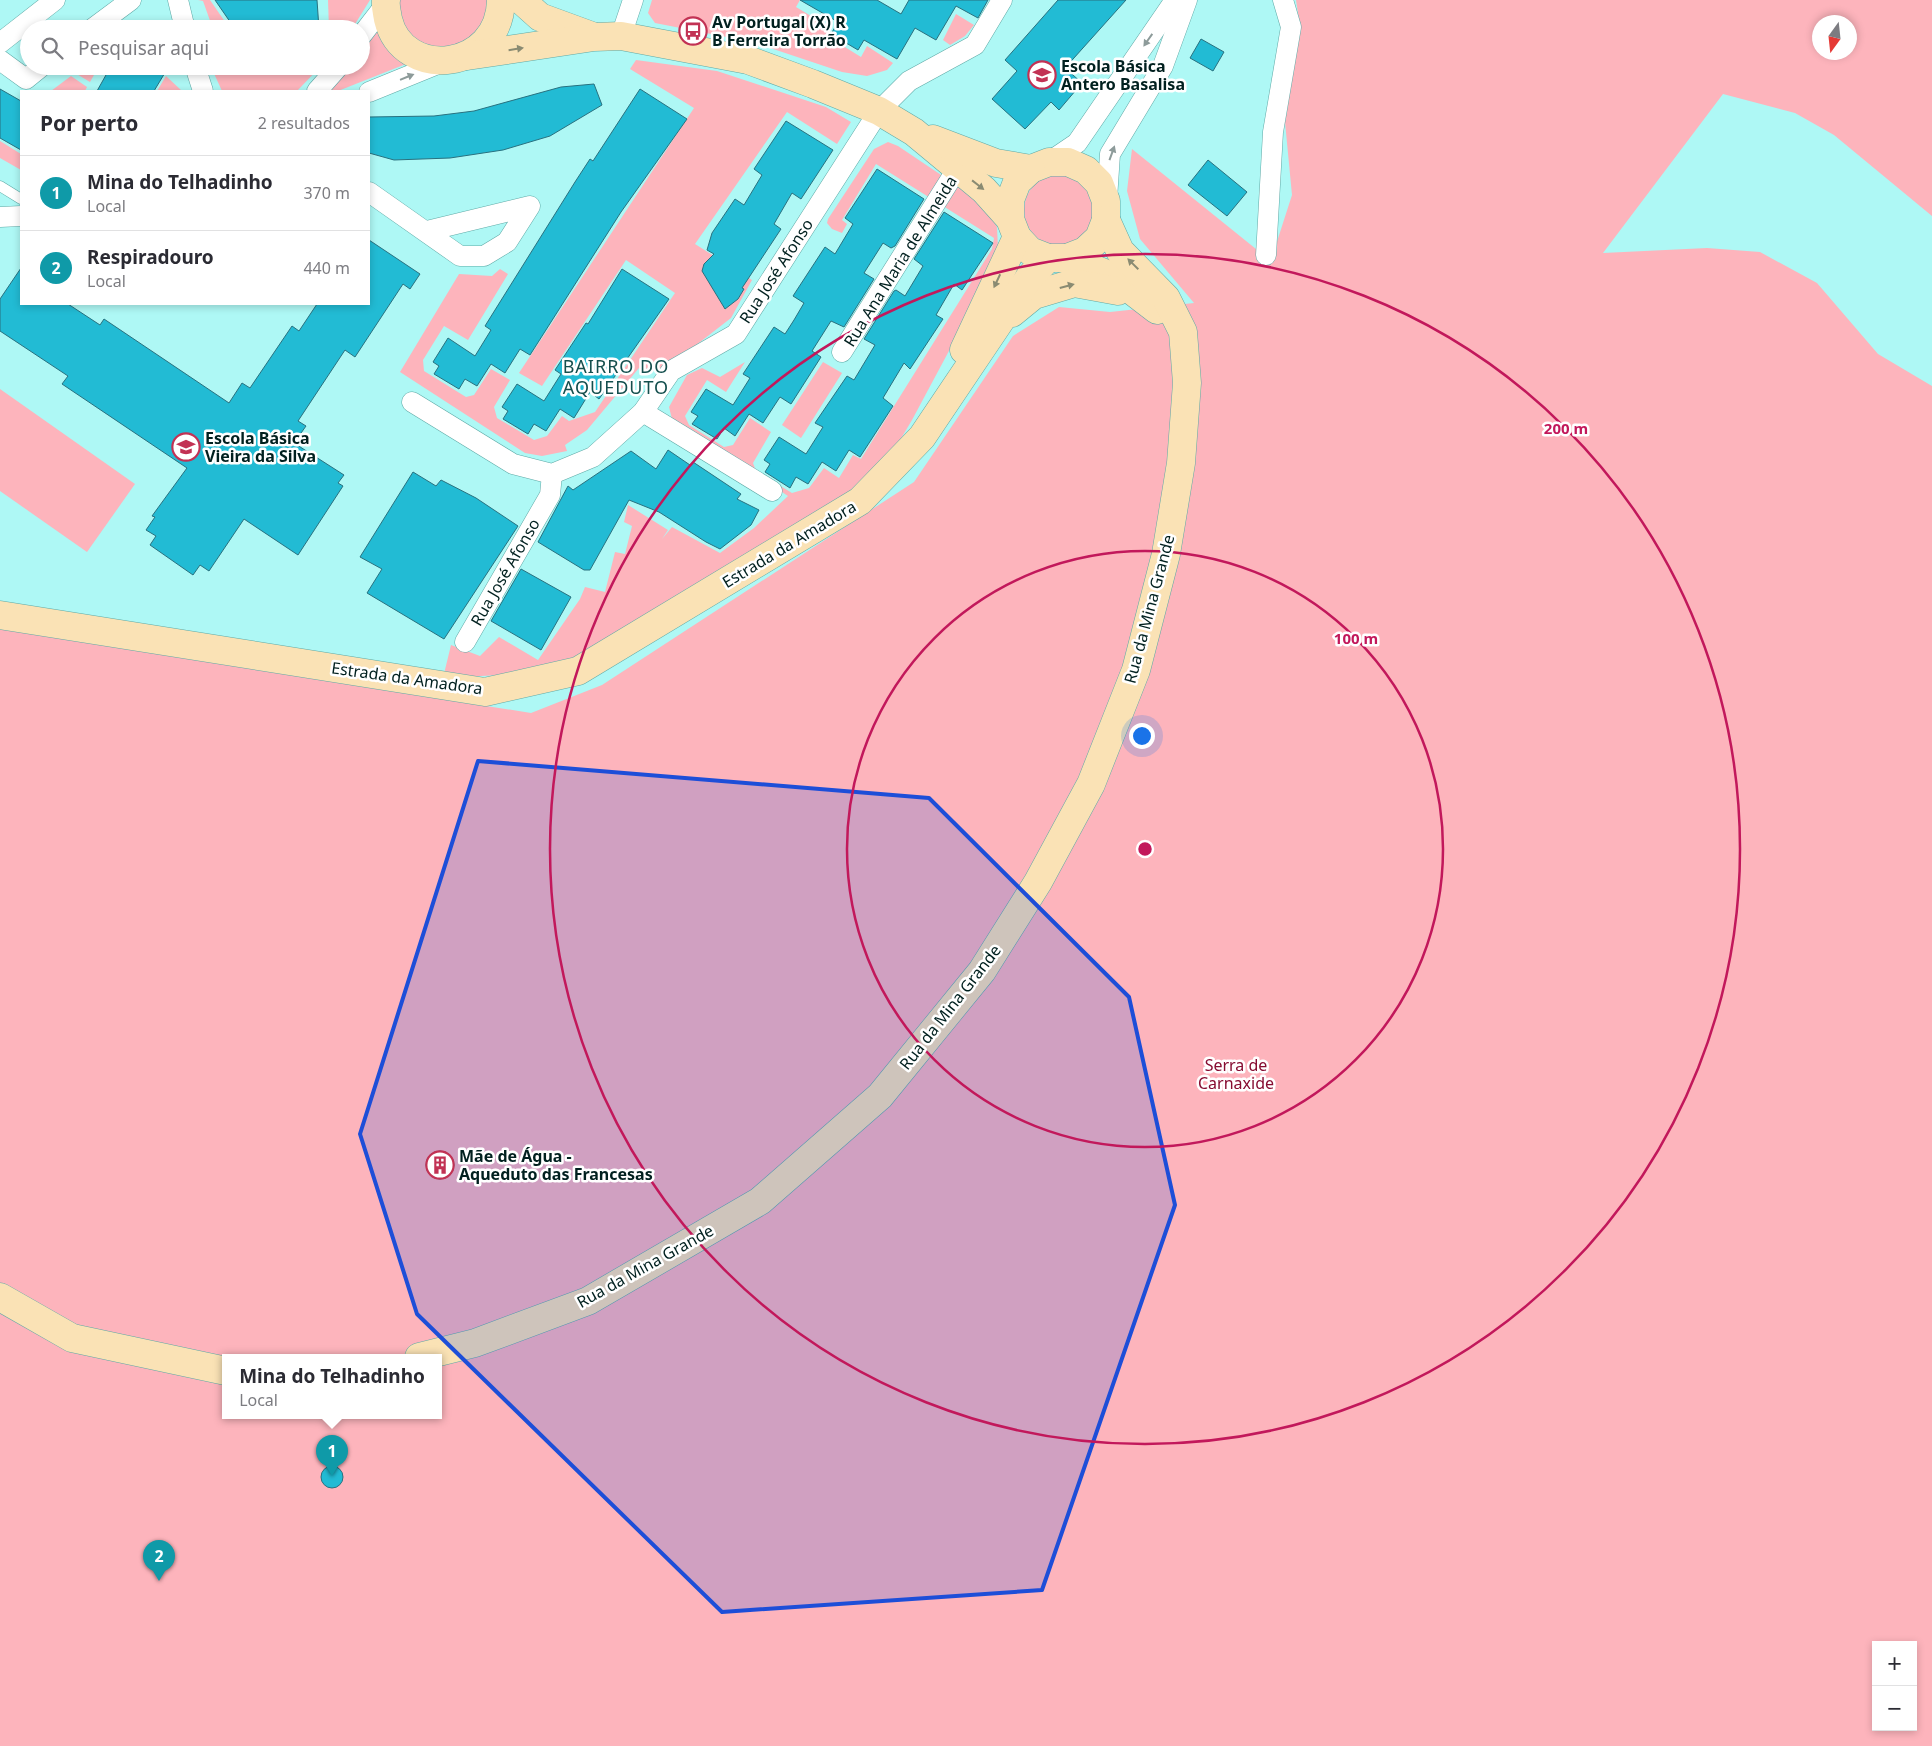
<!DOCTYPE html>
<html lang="pt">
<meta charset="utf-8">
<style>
:root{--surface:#fff;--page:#f2f2f3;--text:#2b2b33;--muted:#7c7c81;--line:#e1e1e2;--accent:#2563eb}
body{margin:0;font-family:"Noto Sans",sans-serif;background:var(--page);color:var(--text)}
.controls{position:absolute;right:15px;bottom:15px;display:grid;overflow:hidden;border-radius:0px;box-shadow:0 2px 8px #0003}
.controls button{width:45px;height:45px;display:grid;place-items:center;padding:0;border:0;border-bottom:1px solid var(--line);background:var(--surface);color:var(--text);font:25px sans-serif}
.compass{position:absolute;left:1812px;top:15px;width:45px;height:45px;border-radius:50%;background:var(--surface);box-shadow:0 2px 8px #0003;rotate:195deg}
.you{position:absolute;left:1141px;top:735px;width:18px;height:18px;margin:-12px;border:4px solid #fff;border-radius:50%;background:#1a73e8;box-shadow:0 0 0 8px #1a73e833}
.badge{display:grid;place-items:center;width:32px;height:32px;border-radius:50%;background:var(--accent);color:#fff;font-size:16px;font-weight:700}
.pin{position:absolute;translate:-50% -41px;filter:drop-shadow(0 1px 2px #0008)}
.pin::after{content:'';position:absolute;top:26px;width:18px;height:15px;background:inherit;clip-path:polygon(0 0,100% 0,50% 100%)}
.popup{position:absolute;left:222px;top:1354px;width:220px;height:65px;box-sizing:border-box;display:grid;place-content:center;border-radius:0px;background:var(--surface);filter:drop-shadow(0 1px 4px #0005);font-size:16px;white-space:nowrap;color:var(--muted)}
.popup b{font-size:19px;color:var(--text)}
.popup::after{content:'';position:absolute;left:50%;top:100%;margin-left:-10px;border:10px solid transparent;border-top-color:var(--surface)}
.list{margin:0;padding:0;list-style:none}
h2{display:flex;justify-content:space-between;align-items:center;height:65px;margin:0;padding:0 20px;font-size:21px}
h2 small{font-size:16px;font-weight:400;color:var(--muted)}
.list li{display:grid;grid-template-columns:32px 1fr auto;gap:15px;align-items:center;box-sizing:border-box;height:75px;padding:0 20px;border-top:1px solid var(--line)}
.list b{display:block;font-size:19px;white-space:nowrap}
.list p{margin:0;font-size:16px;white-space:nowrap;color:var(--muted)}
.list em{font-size:16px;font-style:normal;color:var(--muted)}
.icon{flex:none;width:28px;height:28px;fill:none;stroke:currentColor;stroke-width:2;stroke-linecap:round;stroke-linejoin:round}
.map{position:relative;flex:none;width:1932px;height:1746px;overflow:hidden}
.search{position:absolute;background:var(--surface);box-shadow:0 2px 8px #0003;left:20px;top:20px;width:350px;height:55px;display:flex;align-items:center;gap:12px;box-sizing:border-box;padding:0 18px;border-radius:28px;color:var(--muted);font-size:19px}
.panel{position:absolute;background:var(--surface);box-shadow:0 2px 8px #0003;left:20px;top:90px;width:350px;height:215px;border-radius:0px}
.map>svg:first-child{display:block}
.green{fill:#fdb4bc;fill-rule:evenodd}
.building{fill:#22bbd4;stroke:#29717f}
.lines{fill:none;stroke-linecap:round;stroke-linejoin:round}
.lane-casing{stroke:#5fa9a6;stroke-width:11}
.street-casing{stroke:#5fa9a6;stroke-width:21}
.secondary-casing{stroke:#5fa9a6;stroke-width:29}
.lane{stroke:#fff;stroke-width:10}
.street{stroke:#fff;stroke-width:20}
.secondary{stroke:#fae2b5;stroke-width:28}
.oneway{fill:#8d9b9a}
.oneway2{fill:#8a8b72}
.marked{fill:#1d4ed8;fill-opacity:0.2;stroke:#1d4ed8;stroke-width:4;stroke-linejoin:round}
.ring{fill:none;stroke:#c2185b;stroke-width:2.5}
.labels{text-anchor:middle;stroke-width:5;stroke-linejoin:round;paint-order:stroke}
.poi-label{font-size:16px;font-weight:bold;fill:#01201f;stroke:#fff;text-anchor:start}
.street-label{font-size:16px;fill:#01201f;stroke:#fff}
.park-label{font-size:16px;fill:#860c31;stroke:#fff}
.neighbourhood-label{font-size:18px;letter-spacing:1px;fill:#144f4e;stroke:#fff}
.centre{fill:#c2185b;stroke:#fff;stroke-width:2.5}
.ring-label{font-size:15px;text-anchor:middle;font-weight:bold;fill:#c2185b;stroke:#fff;stroke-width:5;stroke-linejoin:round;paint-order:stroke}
</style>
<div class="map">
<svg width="1932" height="1746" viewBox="0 0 1932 1746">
<rect width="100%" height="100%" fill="#aef8f5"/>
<g class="green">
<polygon points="198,0 210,0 230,29 213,29 203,1"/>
<polygon points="328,0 370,0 352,29 329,29"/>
<polygon points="392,0 492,0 490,16 459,51 411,43"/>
<polygon points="652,0 800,0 796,7 831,28 827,36 861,57 867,46 893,63 887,70 867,76 842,72 752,42 655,23 648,13"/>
<path d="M 1296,0 L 1932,0 L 1932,216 L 1834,135 L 1795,113 L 1723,94 L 1603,253 L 1707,248 L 1760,252 L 1817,283 L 1878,354 L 1932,386 L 1932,1746 L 0,1746 L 0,629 L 531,713 L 602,685 L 914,482 L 1013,336 L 1059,307 L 1110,312 L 1194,303 L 1140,239 L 1127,191 L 1132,149 L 1256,249 L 1273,254 L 1292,195 L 1285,122 L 1300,27 ZM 1820,22 L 1850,22 L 1850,52 L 1820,52 ZM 226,1357 L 438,1357 L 438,1415 L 226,1415 ZM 1876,1645 L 1913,1645 L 1913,1727 L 1876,1727 Z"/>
<polygon points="956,14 974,25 965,36 950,45 943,40"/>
<polygon points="380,23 411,62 338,91 325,91 345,66 361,66 361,46"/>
<polygon points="636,60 717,71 826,107 851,122 837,144 787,112 695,244 752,280 731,318 664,370 639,368 587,430 565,445 567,451 542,456 525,453 400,372 459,274 492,276 500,269 508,274 468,340 444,326 423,360 424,371 466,397 474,395 491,369 510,380 494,407 497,418 534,440 547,436 562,416 569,421 595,412 675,293 626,260 542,386 519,373 694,108 630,69"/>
<polygon points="85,66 99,66 90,82 75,73"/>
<polygon points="214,66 321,66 297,91 222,91 212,69"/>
<polygon points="71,76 87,87 85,91 51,91"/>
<polygon points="166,76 182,91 157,91"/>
<polygon points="0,141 21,154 21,170 0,158"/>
<polygon points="888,142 898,146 959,187 988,212 997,227 998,248 965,321 912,420 893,452 858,488 579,657 537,673 443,678 451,645 480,656 499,637 538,660 580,599 585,587 605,592 615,552 625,554 632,526 624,522 628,505 668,530 662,539 672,527 720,553 754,528 788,496 672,419 669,407 687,375 702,368 720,377 745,362 726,392 707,380 685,416 689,425 724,447 733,445 750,418 771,432 753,463 756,471 792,493 809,488 824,468 839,478 853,455 861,459 992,249 994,238 876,164 842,220 847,224 842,233 832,229 827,223 828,219 874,149"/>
<circle cx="1060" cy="210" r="36"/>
<polygon points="823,362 842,373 801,438 782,425"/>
<polygon points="0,389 135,484 87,552 0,491"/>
</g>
<g class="building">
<polygon points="215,0 317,0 319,29 235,29"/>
<polygon points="800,0 877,0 901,14 909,0 988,0 978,18 956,6 936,40 915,28 897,59 864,40 858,50 831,34 838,22"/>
<polygon points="1058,0 1126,0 1065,68 1082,83 1059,110 1051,102 1025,129 992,99 1017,71 1005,60"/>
<polygon points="1201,39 1224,52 1213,71 1190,58"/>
<polygon points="111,66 169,66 154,91 97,91"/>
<polygon points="594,84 602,105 550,136 503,150 450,158 394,160 369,153 369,117 434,116 474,111 561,87"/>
<polygon points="0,89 21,101 21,150 0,138"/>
<polygon points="640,89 687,119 621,212 530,355 520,349 505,373 491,364 477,386 465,379 459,389 434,374 439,366 433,362 448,338 475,356 491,330 485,326 575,182 590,159 593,161"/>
<polygon points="786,121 833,150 801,199 792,193 774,224 781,229 742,288 744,289 738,299 725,309 702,271 704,264 714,254 707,250 712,233 735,199 744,205 762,175 754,169"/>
<polygon points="1208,160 1247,192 1227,216 1188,185"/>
<polygon points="877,169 924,199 895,246 891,248 883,243 864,273 874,279 844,327 831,321 812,351 821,357 791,404 780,397 763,423 749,414 735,436 724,428 717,439 692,424 698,416 691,412 706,389 733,405 750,378 743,374 774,327 785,334 794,320 804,303 793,296 825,247 835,254 853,224 845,218"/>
<polygon points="944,212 993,243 962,290 954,284 936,315 943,319 910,369 904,363 883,398 893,406 860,457 849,450 836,471 822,462 808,484 796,477 790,488 765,472 770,464 764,460 779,437 806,454 823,427 815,423 847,376 854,380 875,345 864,339 894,291 896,290 905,296 923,266 914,259"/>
<polygon points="369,240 420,274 410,289 403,284 355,357 345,350 298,421 306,426 294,443 344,475 338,483 343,486 298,555 244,519 209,571 200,565 193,575 150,545 156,536 146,530 155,517 152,516 187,468 62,384 68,376 0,331 0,299 21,268 21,304 68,304 100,325 104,319 229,403 242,383 250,388 292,326 299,331 317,304 369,304"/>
<polygon points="622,269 669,299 599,399 590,392 574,418 560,409 546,431 534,424 528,434 503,419 508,411 502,407 517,384 544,401 561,374 555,370 586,323 588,324"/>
<polygon points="668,450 690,465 693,462 741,494 737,499 759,510 751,525 720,549 706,542 659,512 629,500 590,570 584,570 538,542 568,486 573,490 631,451 656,469"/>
<polygon points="413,472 436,486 441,480 476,498 518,526 444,639 367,593 382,569 360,557"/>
<polygon points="521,569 571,597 541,650 491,621"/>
<circle cx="440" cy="1165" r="14"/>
<circle cx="332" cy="1477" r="11"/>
</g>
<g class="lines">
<g class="lane-casing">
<polyline id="lane" points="0,186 21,199"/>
</g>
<g class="street-casing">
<g id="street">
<polyline points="178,0 185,29"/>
<polyline points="92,29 131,0"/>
<polyline points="361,36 385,5"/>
<polyline points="621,36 633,0"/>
<polyline points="0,43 55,0"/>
<polyline points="0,60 26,79 42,66"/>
<polyline points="195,66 203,91"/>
<polyline points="317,91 339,66"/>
<polyline points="369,92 445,61"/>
<polyline points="1049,162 1077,143 1175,0"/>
<polyline points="369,192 460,256 484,256 507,242 530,206 427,231"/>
<polyline points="1107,199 1110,154 1163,66 1187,0"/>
<polyline points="0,217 21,216"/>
<polyline points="1266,255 1273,132 1291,27 1283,0"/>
<polyline points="842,352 957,169"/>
<polyline points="412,402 513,464 552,474 593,457 643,412 671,371 736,334 879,111 909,81 975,45 1002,0"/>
<polyline points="643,412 772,491"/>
<polyline points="465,642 550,495 552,474"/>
</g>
</g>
<g class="secondary-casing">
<g id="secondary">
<path d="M 386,0 C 385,6 387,12 388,19 C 403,82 500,71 501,0"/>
<polyline points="521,0 540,17 592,36"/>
<polyline points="467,56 594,37 621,36 748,60 813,84 879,111 914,132 984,190 1010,219 1017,237 1030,251 1048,258 1067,258 1085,251 1099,238 1106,220 1106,201 1099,183 1086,170 1068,162 1049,162 1031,169 1017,182 1010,200 1010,219"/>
<polyline points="933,139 996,163 1031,169"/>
<polyline points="1067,258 1114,277 1157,310"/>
<polyline points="1012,313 1034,295 1074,283 1118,291"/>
<polyline points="964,350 1017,237"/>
<polyline points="0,615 485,692 578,671 860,501 922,437 1029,278 1048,258"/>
<polyline points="0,1297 72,1338 226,1371"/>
<polyline points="419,1357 475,1343 588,1301 760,1201 880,1096 982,971 1038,882 1091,784 1136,670 1166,554 1181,463 1187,383 1183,332 1166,298 1120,251 1106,220"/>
</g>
</g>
<use href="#lane" class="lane"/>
<use href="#street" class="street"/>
<use href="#secondary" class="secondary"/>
</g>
<defs><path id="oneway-solid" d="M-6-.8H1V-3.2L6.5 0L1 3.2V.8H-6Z" transform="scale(1.25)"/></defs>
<g class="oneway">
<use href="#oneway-solid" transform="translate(1148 40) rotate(125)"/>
<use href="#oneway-solid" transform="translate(407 77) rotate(-22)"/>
<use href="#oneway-solid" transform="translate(1112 153) rotate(-70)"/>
</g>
<g class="oneway2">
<use href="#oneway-solid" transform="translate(516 49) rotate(-9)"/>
<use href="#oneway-solid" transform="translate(978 185) rotate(38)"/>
<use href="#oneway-solid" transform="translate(1133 264) rotate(-135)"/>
<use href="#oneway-solid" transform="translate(997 281) rotate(115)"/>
<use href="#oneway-solid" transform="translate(1067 286) rotate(-15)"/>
</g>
<path class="marked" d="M 478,761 L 929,798 L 1129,997 L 1175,1205 L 1042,1590 L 722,1612 L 417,1314 L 360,1134 Z"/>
<g class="ring">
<circle cx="1145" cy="849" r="298"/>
<circle cx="1145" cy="849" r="595"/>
</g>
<defs>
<g id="bus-ring" transform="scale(1.4375)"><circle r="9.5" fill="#fff" stroke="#c23254" stroke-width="1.5"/><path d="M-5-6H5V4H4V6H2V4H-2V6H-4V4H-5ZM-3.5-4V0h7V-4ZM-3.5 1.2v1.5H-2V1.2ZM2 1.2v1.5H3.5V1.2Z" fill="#c23254"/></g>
<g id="school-ring" transform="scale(1.4375)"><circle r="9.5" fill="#fff" stroke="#c23254" stroke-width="1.5"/><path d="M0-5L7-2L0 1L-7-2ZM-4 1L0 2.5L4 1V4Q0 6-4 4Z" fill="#c23254"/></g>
<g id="building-ring" transform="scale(1.4375)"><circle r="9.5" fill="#fff" stroke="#c23254" stroke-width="1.5"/><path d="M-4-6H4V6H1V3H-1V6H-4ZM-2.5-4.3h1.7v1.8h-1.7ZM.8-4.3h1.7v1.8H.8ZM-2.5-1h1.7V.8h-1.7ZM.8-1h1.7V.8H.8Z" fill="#c23254"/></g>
</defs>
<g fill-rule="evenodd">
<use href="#bus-ring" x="693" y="31"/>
<use href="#school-ring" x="1042" y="75"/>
<use href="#school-ring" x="186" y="447"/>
<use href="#building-ring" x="440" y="1165"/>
</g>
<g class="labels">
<g class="poi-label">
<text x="712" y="28">Av Portugal (X) R<tspan x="712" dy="18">B Ferreira Torrão</tspan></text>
<text x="1061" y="72">Escola Básica<tspan x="1061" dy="18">Antero Basalisa</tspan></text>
<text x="205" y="444">Escola Básica<tspan x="205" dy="18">Vieira da Silva</tspan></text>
<text x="459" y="1162">Mãe de Água -<tspan x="459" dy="18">Aqueduto das Francesas</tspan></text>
</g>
<g class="street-label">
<text transform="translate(900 261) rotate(-58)" y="6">Rua Ana Maria de Almeida</text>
<text transform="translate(776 271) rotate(-57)" y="6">Rua José Afonso</text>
<text transform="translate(789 544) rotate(-31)" y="6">Estrada da Amadora</text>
<text transform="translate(505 572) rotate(-60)" y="6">Rua José Afonso</text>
<text transform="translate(1149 609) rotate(-75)" y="6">Rua da Mina Grande</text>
<text transform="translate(407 678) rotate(8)" y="6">Estrada da Amadora</text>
<text transform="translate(950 1007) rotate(-52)" y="6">Rua da Mina Grande</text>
<text transform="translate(645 1266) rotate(-29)" y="6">Rua da Mina Grande</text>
</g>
<g class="park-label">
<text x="1236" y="1071">Serra de<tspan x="1236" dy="18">Carnaxide</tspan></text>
</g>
<g class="neighbourhood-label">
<text x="616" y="373">BAIRRO DO<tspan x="616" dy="21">AQUEDUTO</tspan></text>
</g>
</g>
<circle cx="1145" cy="849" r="8" class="centre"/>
<g class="ring-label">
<text x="1566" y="434">200 m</text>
<text x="1356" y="644">100 m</text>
</g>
</svg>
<div class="controls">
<button>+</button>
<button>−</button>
</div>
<svg class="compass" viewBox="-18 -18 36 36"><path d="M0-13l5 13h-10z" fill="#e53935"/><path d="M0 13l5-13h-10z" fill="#7c7c81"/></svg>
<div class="you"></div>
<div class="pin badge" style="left:332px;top:1476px;background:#0f9aa8">1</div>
<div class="popup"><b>Mina do Telhadinho</b>Local</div>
<div class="pin badge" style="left:159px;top:1581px;background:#0f9aa8">2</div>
<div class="search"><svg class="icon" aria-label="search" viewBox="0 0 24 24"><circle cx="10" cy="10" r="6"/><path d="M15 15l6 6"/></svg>Pesquisar aqui</div>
<section class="panel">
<h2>Por perto<small>2 resultados</small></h2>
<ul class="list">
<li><span class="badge" style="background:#0f9aa8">1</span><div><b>Mina do Telhadinho</b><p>Local</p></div><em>370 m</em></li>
<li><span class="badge" style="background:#0f9aa8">2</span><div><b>Respiradouro</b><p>Local</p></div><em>440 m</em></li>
</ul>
</section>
</div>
